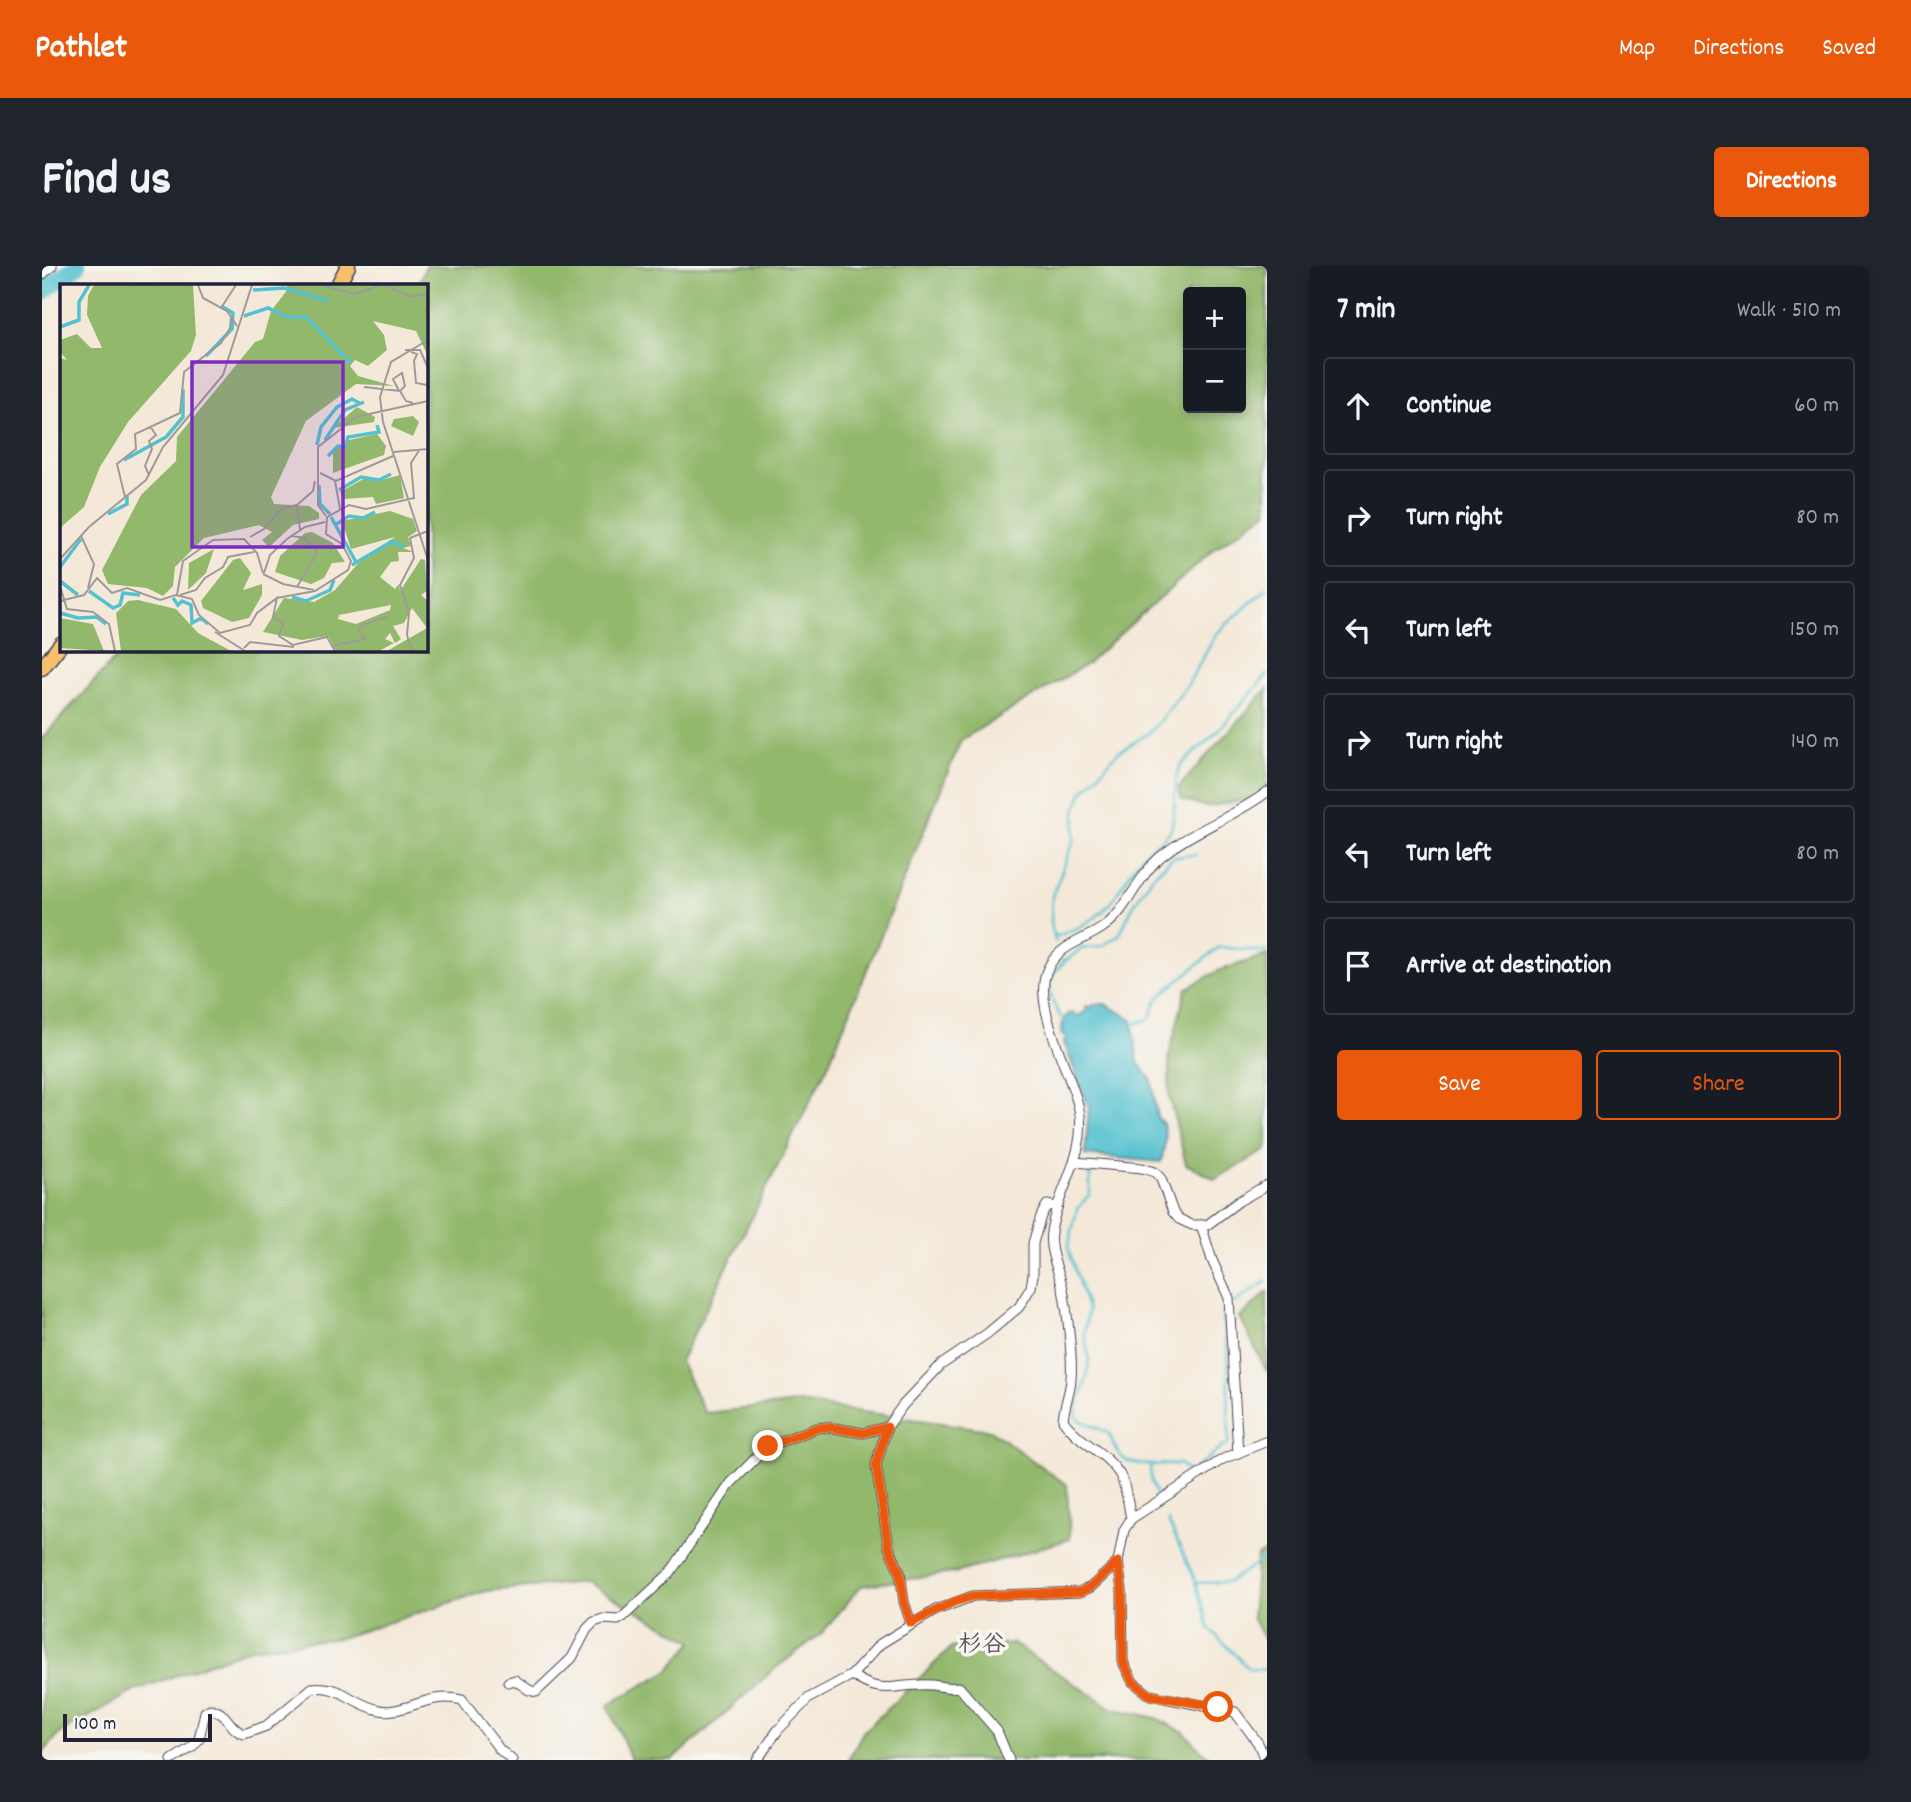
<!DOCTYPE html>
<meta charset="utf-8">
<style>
:root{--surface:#171b24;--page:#20242c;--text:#f1f3f6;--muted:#9ea1a6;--line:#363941;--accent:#ea580c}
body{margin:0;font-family:Dekko,"Klee One",sans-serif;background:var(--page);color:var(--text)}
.controls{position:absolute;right:21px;top:21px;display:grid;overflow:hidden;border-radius:7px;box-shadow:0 4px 10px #0003}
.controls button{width:63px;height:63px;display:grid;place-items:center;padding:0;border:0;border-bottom:2px solid var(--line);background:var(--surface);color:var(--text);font:35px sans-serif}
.scale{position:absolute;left:21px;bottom:18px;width:149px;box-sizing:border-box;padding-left:7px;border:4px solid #22223b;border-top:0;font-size:19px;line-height:24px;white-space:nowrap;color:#22223b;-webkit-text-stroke:5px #f6f6f2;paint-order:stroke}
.stop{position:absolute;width:21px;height:21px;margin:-16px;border:5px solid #ea580c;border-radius:50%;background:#fff}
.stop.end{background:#ea580c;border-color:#fff;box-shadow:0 2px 7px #0008}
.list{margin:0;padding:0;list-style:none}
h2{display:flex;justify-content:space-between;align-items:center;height:91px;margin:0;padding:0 28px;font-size:30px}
h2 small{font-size:23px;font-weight:400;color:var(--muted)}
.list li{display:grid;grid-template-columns:46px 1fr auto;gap:21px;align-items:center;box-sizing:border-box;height:98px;margin:0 14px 14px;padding:0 14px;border:2px solid var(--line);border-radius:7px}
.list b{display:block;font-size:26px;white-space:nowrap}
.list em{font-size:23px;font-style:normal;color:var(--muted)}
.actions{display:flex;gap:14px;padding:21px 28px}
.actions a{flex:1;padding:16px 0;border:2px solid var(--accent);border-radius:7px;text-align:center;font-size:24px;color:var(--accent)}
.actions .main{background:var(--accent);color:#fff}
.icon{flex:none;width:38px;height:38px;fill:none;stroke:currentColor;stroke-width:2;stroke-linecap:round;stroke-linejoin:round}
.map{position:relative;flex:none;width:1225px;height:1494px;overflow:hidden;border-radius:7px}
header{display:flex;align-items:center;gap:42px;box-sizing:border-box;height:98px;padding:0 35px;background:var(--accent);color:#fff}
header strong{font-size:33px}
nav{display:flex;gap:38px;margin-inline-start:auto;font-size:24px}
.intro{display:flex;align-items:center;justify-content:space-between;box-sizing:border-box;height:168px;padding:0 42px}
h1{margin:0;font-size:49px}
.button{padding:18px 32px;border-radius:7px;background:var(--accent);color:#fff;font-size:24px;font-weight:700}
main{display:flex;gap:42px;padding:0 42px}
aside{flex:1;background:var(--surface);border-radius:7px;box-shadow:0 4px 10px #0003}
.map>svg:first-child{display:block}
.forest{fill:#92b86c;stroke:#5a6d54;stroke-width:2;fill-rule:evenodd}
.water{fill:#55c1cf;stroke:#3c7285;stroke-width:2}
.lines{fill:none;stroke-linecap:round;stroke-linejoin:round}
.stream{stroke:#55c1cf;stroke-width:2.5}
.river{stroke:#55c1cf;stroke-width:18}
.street-casing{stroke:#424053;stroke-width:11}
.primary-casing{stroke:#424053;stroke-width:17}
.street{stroke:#fff;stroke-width:9}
.primary{stroke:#f7c06c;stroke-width:14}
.route{stroke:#ea580c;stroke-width:9}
.labels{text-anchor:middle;stroke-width:7;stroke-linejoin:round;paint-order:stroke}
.quarter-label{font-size:24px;font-weight:bold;fill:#664d59;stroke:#f6f6f2}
.inset-river{fill:none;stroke:#55c1cf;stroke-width:3.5}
.inset-road{fill:none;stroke:#a0999a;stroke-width:2}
.view{fill:#7b2cbf;fill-opacity:0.15;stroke:#7b2cbf;stroke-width:3.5}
.inset-edge{fill:none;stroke:#22223b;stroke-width:3.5}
</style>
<header>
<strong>Pathlet</strong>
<nav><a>Map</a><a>Directions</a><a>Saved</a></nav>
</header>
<div class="intro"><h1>Find us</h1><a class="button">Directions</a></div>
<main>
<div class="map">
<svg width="1225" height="1494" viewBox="0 0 1225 1494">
<rect width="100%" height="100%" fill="#f6f6f2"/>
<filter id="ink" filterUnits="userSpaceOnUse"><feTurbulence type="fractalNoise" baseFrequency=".0143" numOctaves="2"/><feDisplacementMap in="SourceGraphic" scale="14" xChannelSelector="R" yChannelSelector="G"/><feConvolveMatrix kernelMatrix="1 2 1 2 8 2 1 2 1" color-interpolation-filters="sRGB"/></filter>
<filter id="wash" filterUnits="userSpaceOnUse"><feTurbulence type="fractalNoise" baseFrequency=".00686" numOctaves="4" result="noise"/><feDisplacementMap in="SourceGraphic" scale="28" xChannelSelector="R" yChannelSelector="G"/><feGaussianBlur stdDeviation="1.57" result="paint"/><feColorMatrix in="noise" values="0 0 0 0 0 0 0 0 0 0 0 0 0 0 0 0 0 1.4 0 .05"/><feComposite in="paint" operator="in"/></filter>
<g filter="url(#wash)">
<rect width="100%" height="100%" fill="#f4e9d9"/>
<g class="forest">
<path d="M 384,0 L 1225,0 L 1225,246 L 1172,283 L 1045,398 L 919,474 L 786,799 L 638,1095 L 663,1147 L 757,1137 L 948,1164 L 1025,1219 L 1028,1273 L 917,1306 L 819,1320 L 780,1367 L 731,1404 L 631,1494 L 589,1494 L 566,1439 L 626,1405 L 651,1376 L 543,1316 L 444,1325 L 298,1372 L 209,1382 L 94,1424 L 18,1467 L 0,1488 L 0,472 L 82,383 L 383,383 L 383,19 L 376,19 ZM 1146,26 L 1199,26 L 1199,142 L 1146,142 Z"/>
<polygon points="1225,423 1225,530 1165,541 1140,534 1136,522"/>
<polygon points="1225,689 1225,884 1173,913 1144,898 1127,831 1127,789 1144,723 1176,705"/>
<polygon points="1225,1026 1225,1106 1198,1052"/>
<polygon points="1225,1285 1225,1380 1210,1351 1215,1290"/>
<polygon points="970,1377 1070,1442 1114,1452 1142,1466 1169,1494 806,1494 821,1466 909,1382"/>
</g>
<polygon class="water" points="1052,738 1063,738 1081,748 1090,755 1096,797 1109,813 1115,851 1121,858 1124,873 1119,896 1043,889 1047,842 1022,776 1024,771 1020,768 1021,754 1028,747 1037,750 1045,744 1044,740 1049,742"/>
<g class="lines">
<g class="stream">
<polyline points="1012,671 1009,656 1010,630 1032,574 1034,544 1040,527 1076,486 1107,467 1116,457 1145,420 1175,367 1225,322"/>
<path d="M 1014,676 L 1012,671 C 1036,663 1060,652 1074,629 C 1084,614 1092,598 1105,585 C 1112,578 1125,572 1129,563 C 1136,542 1129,518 1139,499 L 1177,464 L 1225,409"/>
<path d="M 1020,694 L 1022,696 C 1016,702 1010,708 1008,716 C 1006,727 1014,748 1022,754"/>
<polyline points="1022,696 1039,683 1060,680 1077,669 1091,640 1111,610 1131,591 1154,589"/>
<polyline points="1088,759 1108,753 1113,737 1120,728 1177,681 1225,686"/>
<path d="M 1048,900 L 1048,928 L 1035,943 L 1026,982 L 1046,1045 L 1042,1067 L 1047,1092 L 1045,1112 L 1034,1143 L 1034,1150 L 1039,1155 L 1067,1167 C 1077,1193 1080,1197 1108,1199 L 1109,1215 L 1114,1229"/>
<polyline points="1192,1037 1225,1015"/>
<polyline points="1109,1199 1138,1198 1147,1207 1187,1176 1186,1091 1181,1047"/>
<polyline points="1126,1255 1151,1309 1167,1362 1207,1403 1225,1404"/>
<polyline points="1153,1317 1187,1316 1225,1290"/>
</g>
<polyline class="river" points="0,26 35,0"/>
</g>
</g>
<g filter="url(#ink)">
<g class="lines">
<g class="street-casing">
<g id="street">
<polyline points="0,9 10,0"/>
<polyline points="1033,896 1100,902 1113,906 1119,913 1131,946 1137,953 1150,959 1165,959 1197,935 1225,919"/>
<polyline points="1159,959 1170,994 1187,1032 1196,1187"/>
<path d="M 1089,1253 C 1086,1238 1085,1222 1078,1209 C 1064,1186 1036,1176 1021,1154 C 1022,1140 1028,1127 1029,1113 C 1031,1091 1025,1044 1021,1023 C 1017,1004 1006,986 1009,966 C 1015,924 1046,888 1037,843 C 1030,808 988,737 1006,702 C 1017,679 1041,675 1060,662 C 1086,645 1094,612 1117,592 C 1150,564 1191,552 1225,526"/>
<polyline points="869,1357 862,1336 858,1306 847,1282 834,1199 845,1161 861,1139 899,1099 946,1067 977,1041 989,1021 991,1009 991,977 999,950 1005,939 1015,941"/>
<path d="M 810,1409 C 841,1432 857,1416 890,1419 C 900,1420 906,1423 917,1421 L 955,1465 L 967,1494"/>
<polyline points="466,1416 473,1414 487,1424 494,1426 530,1392 545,1363 552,1356 561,1353 576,1354 581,1351 628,1307 689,1217 726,1180 775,1162 786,1161 821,1167 845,1161"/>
<path d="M 130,1494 L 150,1481 L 157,1473 L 163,1446 L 168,1443 C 188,1447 186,1463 202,1468 L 224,1460 L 270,1422 C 299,1418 311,1439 338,1444 C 363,1449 387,1425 420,1434 L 458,1484 L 470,1494"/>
<polyline points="715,1494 736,1464 767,1432 810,1409 838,1378 894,1344 931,1330 1038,1326 1049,1321 1076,1296"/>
<polyline points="1223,1494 1216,1477 1193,1446 1108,1429 1091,1416 1081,1396 1080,1324 1076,1296 1082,1264 1089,1253 1181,1193 1225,1175"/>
</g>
</g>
<g class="primary-casing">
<g id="primary">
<polyline points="296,19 306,0"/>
<polyline points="0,402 19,378"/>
</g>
</g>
<use href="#street" class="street"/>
<use href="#primary" class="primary"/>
</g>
</g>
<g class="lines" filter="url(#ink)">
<polyline class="route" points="726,1180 775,1162 786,1161 821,1167 845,1161 834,1199 847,1282 858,1306 862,1336 869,1357 912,1336 931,1330 1038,1326 1049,1321 1076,1296 1080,1324 1081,1396 1091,1416 1108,1429 1176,1441"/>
</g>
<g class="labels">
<g class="quarter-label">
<text x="940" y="1385">杉谷</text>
</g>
</g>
<g transform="translate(18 18)">
<rect width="368" height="368" fill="#f4e9d9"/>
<path d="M 34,1 L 133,1 L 136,51 L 131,67 L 68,138 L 40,183 L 24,223 L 0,244 L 0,74 L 7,76 L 0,68 L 0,56 L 17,50 L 31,64 L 42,64 L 27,31 L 28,12 ZM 226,1 L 367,1 L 367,70 L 356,47 L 313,37 L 324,51 L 327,66 L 308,82 L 295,76 L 290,82 L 298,92 L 334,102 L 296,100 L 246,137 L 211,213 L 214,220 L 249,222 L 259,229 L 259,235 L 233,241 L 209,263 L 202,256 L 212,248 L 199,241 L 144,254 L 115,283 L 113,302 L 103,312 L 87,304 L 48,300 L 42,286 L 81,211 L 116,177 L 117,153 L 195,58 L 203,55 L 211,27 L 228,5 ZM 297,123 L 315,133 L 314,138 L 273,144 ZM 353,132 L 359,138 L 353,152 L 331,142 L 334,135 ZM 317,150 L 326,162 L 324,171 L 273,189 L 273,167 L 289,156 ZM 340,191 L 344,214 L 316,220 L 313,213 L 284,215 L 280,208 L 307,193 L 322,196 ZM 330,227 L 353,235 L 357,247 L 348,253 L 351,262 L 343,264 L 354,268 L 338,268 L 339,277 L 331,278 L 320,293 L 335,305 L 339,300 L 340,307 L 361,275 L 365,276 L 367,307 L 361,311 L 367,316 L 367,367 L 327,367 L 367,344 L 352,324 L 344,339 L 333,342 L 341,355 L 335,359 L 330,349 L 325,355 L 334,359 L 319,367 L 276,367 L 268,352 L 242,356 L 203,348 L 224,314 L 254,318 L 275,306 L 301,276 L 335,253 L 291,265 L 282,237 ZM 331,321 L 330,326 L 296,340 L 278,335 L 279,331 ZM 252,248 L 273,259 L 285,278 L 272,279 L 264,294 L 251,300 L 215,288 L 220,272 L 245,249 ZM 154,265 L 146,289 L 128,306 L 129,279 ZM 180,274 L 191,289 L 183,306 L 202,300 L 202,311 L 189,334 L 172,338 L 143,324 L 141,317 L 173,276 ZM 78,316 L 116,325 L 138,349 L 171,367 L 61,367 L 56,329 L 68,317 ZM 0,334 L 33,340 L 44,367 L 0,364 Z" fill="#92b86c" fill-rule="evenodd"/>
<path class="inset-river" d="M 193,6 L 224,4 L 269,17M 184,32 L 208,24 L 227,33 L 246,33 L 291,79M 0,43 L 19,36 L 19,18 L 29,1M 146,72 L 172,45 L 173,29 L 161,22M 265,156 L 285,126 L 304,118M 257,161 L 261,143 L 277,123 L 292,115 L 301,120M 268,172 L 278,162 L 285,163 L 288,153 L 319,148 L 317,141M 64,176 L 106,153 L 123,133 L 123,105M 259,201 L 260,220 L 270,230M 279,206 L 301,193 L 319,196 L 331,190M 48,230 L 67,220 L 67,212M 271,233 L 296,278M 275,241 L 289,232 L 303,234 L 315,228M 292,281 L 331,258 L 344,262M 0,283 L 21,255M 0,297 L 18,311M 29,307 L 53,324 L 60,321 L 63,309 L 80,311M 232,313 L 246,317 L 270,306 L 274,296M 113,314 L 118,321 L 122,317 L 131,321 L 132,339 L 141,334 L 148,340M 0,329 L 18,334 L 37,333 L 46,340"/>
<path class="inset-road" d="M 138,1 L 143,14 L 167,27 L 177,42M 262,1 L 294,10 L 321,1M 324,1 L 351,13 L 368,9M 161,24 L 176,1M 368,56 L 331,78 L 320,113 L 323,138 L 368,276M 345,66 L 360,66 L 368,84M 351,68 L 357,70 L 354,77 L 356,99 L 367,101M 304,103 L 340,107 L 346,117 L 353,119M 339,107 L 333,95 L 342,89 L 345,102 L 340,107M 367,122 L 368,148M 334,168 L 368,165M 260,189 L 276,197 L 333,172M 89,191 L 85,182 L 92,165 L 89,157 L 96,151 L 90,142M 275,197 L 280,225M 65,213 L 57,180 L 76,165 L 75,150 L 120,129 L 124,88 L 161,59 L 170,44 L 171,32M 266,232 L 258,221 L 258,163 L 296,133 L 368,117M 240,246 L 237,221 L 253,207 L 255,197M 21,252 L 34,280 L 28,304M 232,252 L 245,254 L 257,269 L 237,303M 190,253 L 204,245 L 222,224 L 237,221M 0,275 L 29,243 L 86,196 L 103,163 L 163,91 L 192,1M 204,289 L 210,271 L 227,255 L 245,243 L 265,238M 203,290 L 223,300 L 254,306M 0,302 L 7,325 L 33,328 L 49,340 L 55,367M 117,311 L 123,277 L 153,256 L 184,255 L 197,269 L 203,289M 120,311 L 136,306 L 145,294 L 163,283 L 168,273 L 194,268M 217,314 L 255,307 L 288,286 L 291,277 L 282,260 L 266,250 L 267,233 L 289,221 L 306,225 L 354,214 L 351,179 L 360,165M 0,317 L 24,311 L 37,294 L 52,309 L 67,304 L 100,316 L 116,311 L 132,315 L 139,331 L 160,349 L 190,341 L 197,329 L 217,314 L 213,333 L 223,340 L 219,352 L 233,361 L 267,353 L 275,367M 155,348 L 185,367M 272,362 L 305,355 L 299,346 L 302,341 L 327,333M 184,364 L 190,358 L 234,363M 352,367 L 347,351 L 349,329 L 340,301 L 354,274 L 350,254 L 368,247"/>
<path class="view" d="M 132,78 L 283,78 L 283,263 L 132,263 Z"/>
<rect width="368" height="368" class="inset-edge"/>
</g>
</svg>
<div class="controls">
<button>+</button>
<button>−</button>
</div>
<div class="scale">100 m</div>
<div class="stop" style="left:1176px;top:1441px"></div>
<div class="stop end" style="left:726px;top:1180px"></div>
</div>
<aside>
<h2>7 min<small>Walk · 510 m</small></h2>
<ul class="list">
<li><svg class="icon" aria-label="ahead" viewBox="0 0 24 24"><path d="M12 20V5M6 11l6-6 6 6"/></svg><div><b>Continue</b></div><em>60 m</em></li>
<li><svg class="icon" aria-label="right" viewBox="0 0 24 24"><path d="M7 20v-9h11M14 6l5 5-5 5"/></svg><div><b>Turn right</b></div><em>80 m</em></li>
<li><svg class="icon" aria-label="left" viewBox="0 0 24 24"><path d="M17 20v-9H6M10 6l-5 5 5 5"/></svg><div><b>Turn left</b></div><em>150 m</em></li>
<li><svg class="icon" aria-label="right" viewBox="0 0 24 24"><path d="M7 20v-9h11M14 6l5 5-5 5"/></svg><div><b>Turn right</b></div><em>140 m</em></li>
<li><svg class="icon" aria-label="left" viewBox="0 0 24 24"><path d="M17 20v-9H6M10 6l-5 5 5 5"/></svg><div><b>Turn left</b></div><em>80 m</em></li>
<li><svg class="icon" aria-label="arrive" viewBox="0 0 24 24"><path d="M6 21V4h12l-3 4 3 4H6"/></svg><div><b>Arrive at destination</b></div></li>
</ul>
<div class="actions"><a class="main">Save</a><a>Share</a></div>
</aside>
</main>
